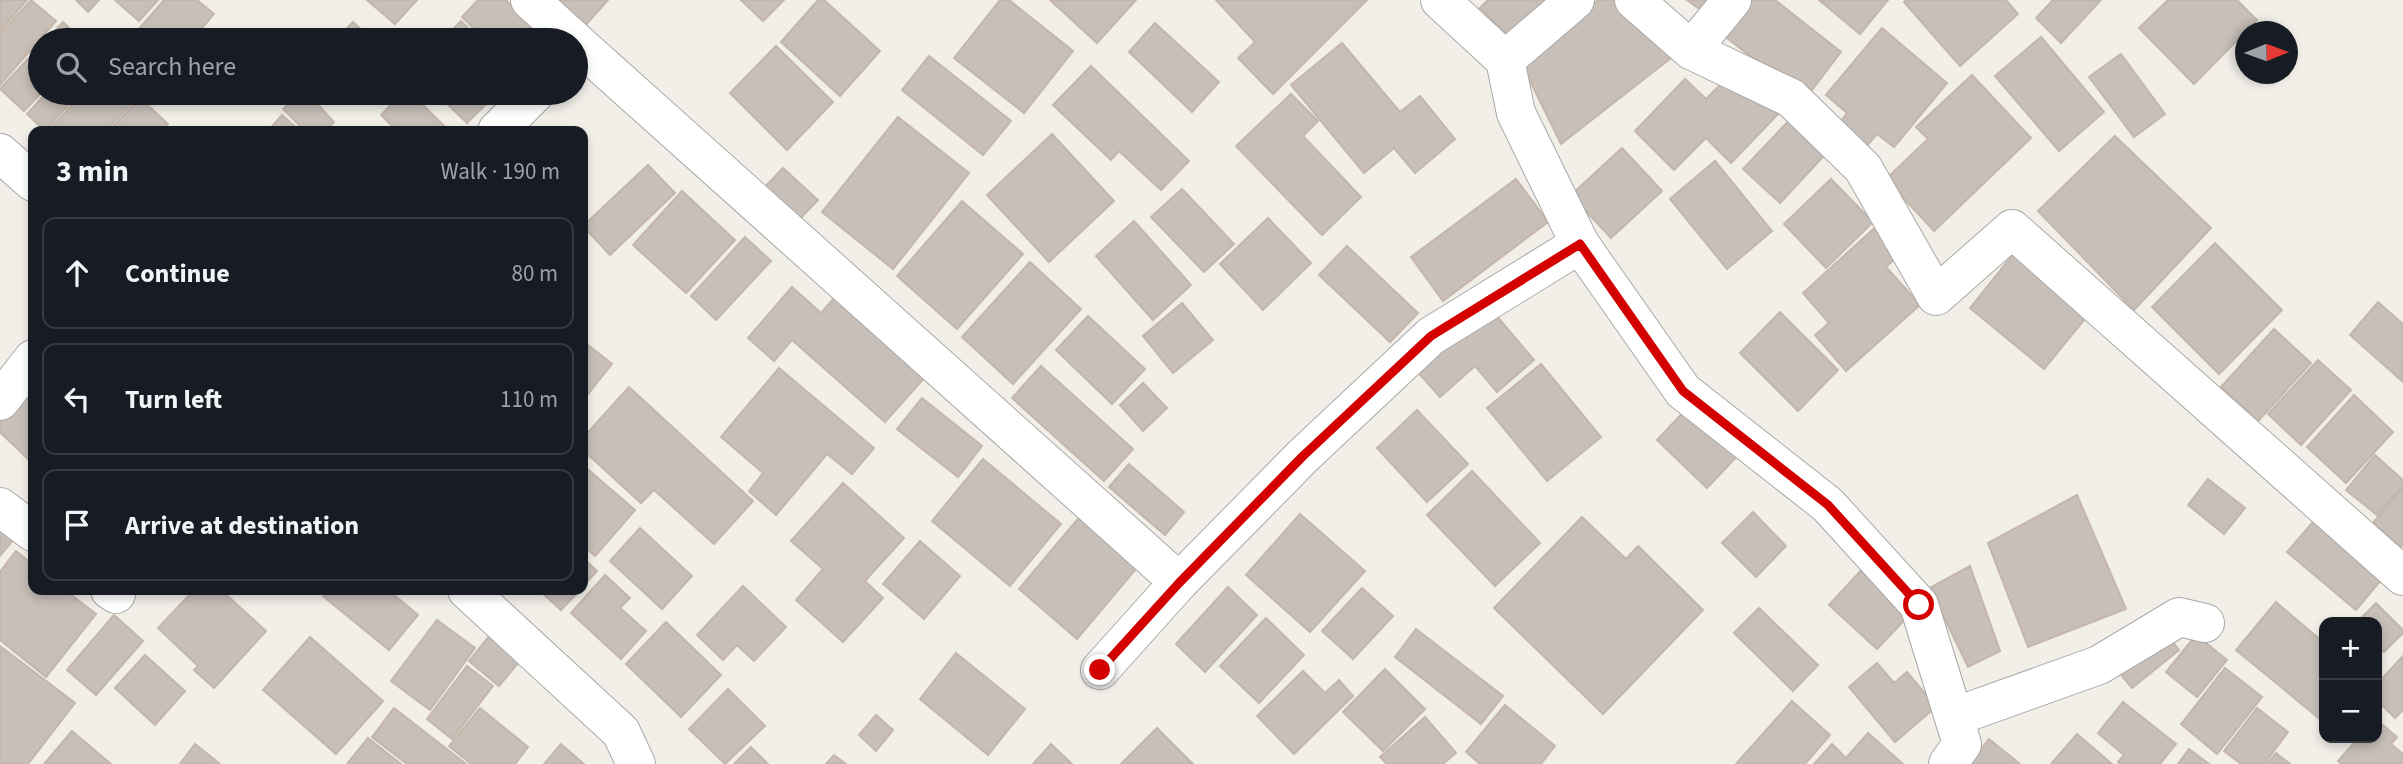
<!DOCTYPE html>
<meta charset="utf-8">
<style>
:root{--surface:#171b24;--page:#242831;--text:#f1f3f6;--muted:#9ea1a6;--line:#363941}
body{margin:0;font-family:"Source Sans 3",sans-serif;background:var(--page);color:var(--text)}
.controls{position:absolute;right:21px;bottom:21px;display:grid;overflow:hidden;border-radius:14px;box-shadow:0 4px 10px #0003}
.controls button{width:63px;height:63px;display:grid;place-items:center;padding:0;border:0;border-bottom:2px solid var(--line);background:var(--surface);color:var(--text);font:35px sans-serif}
.compass{position:absolute;left:2235px;top:21px;width:63px;height:63px;border-radius:50%;background:var(--surface);box-shadow:0 4px 10px #0003;rotate:89deg}
.stop{position:absolute;width:21px;height:21px;margin:-16px;border:5px solid #d40000;border-radius:50%;background:#fff}
.stop.end{background:#d40000;border-color:#fff;box-shadow:0 2px 7px #0008}
.list{margin:0;padding:0;list-style:none}
h2{display:flex;justify-content:space-between;align-items:center;height:91px;margin:0;padding:0 28px;font-size:30px}
h2 small{font-size:23px;font-weight:400;color:var(--muted)}
.list li{display:grid;grid-template-columns:46px 1fr auto;gap:21px;align-items:center;box-sizing:border-box;height:112px;margin:0 14px 14px;padding:0 14px;border:2px solid var(--line);border-radius:14px}
.list b{display:block;font-size:26px;white-space:nowrap}
.list em{font-size:23px;font-style:normal;color:var(--muted)}
.icon{flex:none;width:38px;height:38px;fill:none;stroke:currentColor;stroke-width:2;stroke-linecap:round;stroke-linejoin:round}
.map{position:relative;flex:none;width:2403px;height:764px;overflow:hidden}
.search{position:absolute;background:var(--surface);box-shadow:0 4px 10px #0003;left:28px;top:28px;width:560px;height:77px;display:flex;align-items:center;gap:18px;box-sizing:border-box;padding:0 24px;border-radius:38px;color:var(--muted);font-size:26px}
.panel{position:absolute;background:var(--surface);box-shadow:0 4px 10px #0003;left:28px;top:126px;width:560px;height:469px;border-radius:14px}
.map>svg:first-child{display:block}
.building{fill:#c7bfb8;stroke:#c4b6ab;stroke-width:2}
.lines{fill:none;stroke-linecap:round;stroke-linejoin:round}
.minor-casing{stroke:#a9a9a9;stroke-width:40}
.minor{stroke:#fff;stroke-width:38}
.route{stroke:#d40000;stroke-width:9}
</style>
<div class="map">
<svg width="2403" height="764" viewBox="0 0 2403 764">
<rect width="100%" height="100%" fill="#f2efe9"/>
<g class="building">
<polygon points="0,0 27,0 0,31"/>
<polygon points="31,0 56,21 0,85 0,34"/>
<polygon points="76,0 99,0 88,12"/>
<polygon points="115,0 158,0 139,21"/>
<polygon points="164,0 197,0 214,14 192,40 129,40"/>
<polygon points="367,0 417,0 395,24"/>
<polygon points="478,0 506,0 546,40 485,40 462,17"/>
<polygon points="560,0 608,0 583,28 556,4"/>
<polygon points="741,0 784,0 763,21"/>
<polygon points="818,0 824,0 880,51 840,96 781,42"/>
<polygon points="1000,0 1009,0 1073,51 1024,113 954,58"/>
<polygon points="1050,0 1136,0 1097,43"/>
<polygon points="1216,0 1367,0 1273,94 1238,58 1255,42"/>
<polygon points="1488,0 1548,0 1510,38 1480,8"/>
<polygon points="1598,0 1615,0 1675,55 1561,144 1521,63"/>
<polygon points="1687,0 1713,0 1704,12"/>
<polygon points="1748,0 1775,0 1841,52 1805,99 1722,34"/>
<polygon points="1819,0 1888,0 1860,34"/>
<polygon points="1906,0 2006,0 2018,14 1960,66 1904,2"/>
<polygon points="2053,0 2101,0 2061,43 2036,18"/>
<polygon points="2168,0 2237,0 2257,20 2194,84 2139,28"/>
<polygon points="461,21 480,40 442,40"/>
<polygon points="63,22 82,40 46,40"/>
<polygon points="353,22 373,40 336,40"/>
<polygon points="1155,23 1219,82 1192,112 1129,52"/>
<polygon points="1882,28 1947,83 1894,147 1877,134 1865,148 1837,126 1847,113 1826,95"/>
<polygon points="2041,37 2104,112 2059,151 1995,76"/>
<polygon points="1342,43 1400,112 1420,96 1455,139 1415,173 1394,148 1364,173 1291,85"/>
<polygon points="40,46 41,93 24,111 0,89"/>
<polygon points="776,46 833,102 787,150 730,93"/>
<polygon points="2121,54 2165,114 2134,137 2089,77"/>
<polygon points="929,56 1011,121 983,155 902,90"/>
<polygon points="1091,66 1189,161 1161,190 1119,151 1111,160 1053,105"/>
<polygon points="1972,75 2031,138 1934,231 1886,179 1928,139 1916,127"/>
<polygon points="1729,76 1783,109 1731,163 1706,138 1674,170 1635,131 1685,79 1706,99"/>
<polygon points="46,93 79,93 45,131 27,114"/>
<polygon points="83,93 139,93 140,94 106,131 48,131"/>
<polygon points="300,93 307,93 334,122 325,131 305,131 283,109"/>
<polygon points="402,93 411,93 449,131 397,131 381,115"/>
<polygon points="436,93 497,93 467,123"/>
<polygon points="1291,94 1318,121 1303,136 1361,197 1322,235 1236,146"/>
<polygon points="140,98 168,124 161,131 109,131"/>
<polygon points="1797,112 1833,146 1780,203 1743,169"/>
<polygon points="282,115 300,131 268,131"/>
<polygon points="898,117 969,173 893,269 822,212"/>
<polygon points="1052,134 1114,201 1049,262 987,195"/>
<polygon points="2115,136 2211,228 2134,310 2038,211"/>
<polygon points="1622,148 1662,191 1611,238 1571,195"/>
<polygon points="1715,161 1772,231 1727,269 1670,199"/>
<polygon points="648,165 675,193 610,255 583,226"/>
<polygon points="783,168 818,200 792,227 758,194"/>
<polygon points="1516,179 1548,222 1443,301 1411,257"/>
<polygon points="1831,179 1873,222 1826,268 1784,224"/>
<polygon points="1182,189 1234,244 1204,272 1151,217"/>
<polygon points="682,191 735,240 686,293 633,245"/>
<polygon points="962,201 1023,254 957,329 897,276"/>
<polygon points="1268,218 1311,263 1263,310 1220,264"/>
<polygon points="1134,221 1191,285 1153,320 1096,256"/>
<polygon points="1879,224 1903,251 1886,267 1920,305 1846,371 1815,335 1829,323 1803,293"/>
<polygon points="745,237 771,261 716,320 691,296"/>
<polygon points="2215,243 2282,310 2219,374 2152,307"/>
<polygon points="1347,246 1418,313 1390,342 1319,275"/>
<polygon points="2015,252 2089,314 2044,369 1970,308"/>
<polygon points="1030,262 1081,309 1013,384 962,337"/>
<polygon points="792,287 821,313 835,297 926,376 885,422 792,340 774,361 748,338"/>
<polygon points="2378,302 2403,324 2402,381 2350,335"/>
<polygon points="1182,303 1213,340 1173,373 1143,336"/>
<polygon points="1490,308 1534,360 1497,392 1475,366 1440,397 1417,371"/>
<polygon points="1780,312 1838,370 1798,411 1740,353"/>
<polygon points="1088,316 1145,369 1112,404 1056,350"/>
<polygon points="2274,329 2311,363 2258,421 2221,387"/>
<polygon points="583,341 612,364 584,399 583,398"/>
<polygon points="2318,360 2351,390 2301,445 2268,414"/>
<polygon points="1541,364 1601,437 1547,481 1487,408"/>
<polygon points="1041,366 1133,449 1104,481 1012,398"/>
<polygon points="779,368 874,448 852,474 827,454 776,515 749,491 763,473 721,437"/>
<polygon points="33,380 33,464 0,432 0,415"/>
<polygon points="1143,383 1167,408 1143,431 1120,405"/>
<polygon points="629,387 753,501 714,544 654,490 641,503 583,450 583,438"/>
<polygon points="2354,395 2393,432 2346,483 2307,447"/>
<polygon points="922,398 982,446 958,477 897,429"/>
<polygon points="1692,403 1742,451 1707,488 1657,440"/>
<polygon points="1417,410 1468,464 1427,502 1377,448"/>
<polygon points="2375,455 2403,480 2403,485 2377,515 2346,490"/>
<polygon points="983,459 1061,524 1010,586 932,521"/>
<polygon points="1129,464 1184,512 1165,535 1109,487"/>
<polygon points="584,466 635,510 595,556 583,545"/>
<polygon points="1472,471 1540,543 1495,586 1427,515"/>
<polygon points="2208,479 2245,508 2224,534 2188,505"/>
<polygon points="843,483 904,538 865,581 883,598 843,642 796,600 823,569 791,541"/>
<polygon points="2403,487 2403,545 2401,547 2373,523"/>
<polygon points="2077,495 2126,609 2028,647 1988,543"/>
<polygon points="1753,512 1786,546 1756,577 1722,543"/>
<polygon points="1082,514 1141,563 1077,639 1019,589"/>
<polygon points="1300,514 1365,571 1310,632 1246,575"/>
<polygon points="2318,516 2386,574 2356,610 2287,552"/>
<polygon points="0,517 19,533 0,556"/>
<polygon points="1582,517 1626,559 1638,546 1703,610 1603,714 1494,608"/>
<polygon points="640,528 692,576 662,609 610,561"/>
<polygon points="920,541 960,576 924,619 883,584"/>
<polygon points="16,551 33,565 33,590 65,590 96,614 46,677 0,640 0,572"/>
<polygon points="583,558 597,571 583,586"/>
<polygon points="1867,564 1915,609 1877,649 1829,605"/>
<polygon points="1970,566 2000,651 1968,667 1930,588"/>
<polygon points="605,575 630,598 620,608 646,631 621,659 571,613"/>
<polygon points="743,586 786,627 754,661 737,645 723,660 697,635"/>
<polygon points="1228,587 1257,615 1205,672 1176,644"/>
<polygon points="1362,588 1393,616 1353,659 1322,631"/>
<polygon points="194,590 221,590 266,631 214,688 194,670 198,666 158,628"/>
<polygon points="328,590 388,590 418,615 389,650 323,596"/>
<polygon points="539,590 580,590 561,610"/>
<polygon points="2276,602 2324,643 2324,716 2321,720 2236,650"/>
<polygon points="2376,603 2403,630 2403,633 2384,652 2377,644 2377,622 2357,622"/>
<polygon points="1759,608 1818,665 1793,691 1734,633"/>
<polygon points="114,615 143,641 96,695 67,670"/>
<polygon points="1266,618 1304,655 1259,703 1220,666"/>
<polygon points="437,620 475,648 430,710 391,681"/>
<polygon points="666,622 721,675 681,717 626,664"/>
<polygon points="1416,629 1503,696 1481,724 1395,657"/>
<polygon points="494,630 524,656 499,686 469,661"/>
<polygon points="2165,632 2179,650 2132,688 2118,671"/>
<polygon points="2196,635 2227,660 2197,697 2166,672"/>
<polygon points="310,637 383,701 336,754 263,690"/>
<polygon points="0,646 75,703 28,764 0,763"/>
<polygon points="956,653 1025,709 988,755 920,699"/>
<polygon points="145,655 185,691 155,725 115,688"/>
<polygon points="2403,656 2403,710 2395,718 2377,700 2377,684"/>
<polygon points="1877,663 1894,683 1907,672 1936,707 1895,742 1849,687"/>
<polygon points="467,666 493,686 452,739 427,719"/>
<polygon points="2225,668 2262,697 2217,754 2181,724"/>
<polygon points="1385,669 1425,709 1383,751 1343,712"/>
<polygon points="1303,671 1325,693 1339,680 1353,696 1294,754 1257,716"/>
<polygon points="728,689 765,726 725,764 689,729"/>
<polygon points="1792,701 1830,735 1805,764 1736,764"/>
<polygon points="2123,702 2176,744 2160,764 2121,764 2118,762 2124,755 2098,733"/>
<polygon points="1505,705 1555,746 1541,764 1480,764 1466,752"/>
<polygon points="394,708 466,764 407,764 372,737"/>
<polygon points="480,708 528,747 515,764 471,764 449,746"/>
<polygon points="2257,708 2288,732 2264,764 2241,764 2224,751"/>
<polygon points="876,715 893,730 876,751 859,735"/>
<polygon points="1425,717 1456,753 1443,764 1387,764 1380,757"/>
<polygon points="2377,720 2397,737 2391,744 2403,754 2403,764 2342,764 2338,761 2358,738 2377,738"/>
<polygon points="1157,728 1193,764 1121,764"/>
<polygon points="72,731 111,764 44,764"/>
<polygon points="1868,733 1903,764 1814,764 1832,744 1846,758"/>
<polygon points="2077,734 2112,764 2051,764"/>
<polygon points="368,738 401,764 347,764"/>
<polygon points="1989,739 2020,764 1973,764 1971,762"/>
<polygon points="195,744 220,764 180,764"/>
<polygon points="561,744 584,764 544,764"/>
<polygon points="1051,744 1072,764 1033,764"/>
<polygon points="751,747 768,764 734,764"/>
<polygon points="2189,749 2209,764 2178,764"/>
<polygon points="2276,753 2290,764 2267,764"/>
<polygon points="834,755 846,764 826,764"/>
</g>
<g class="lines">
<g class="minor-casing">
<g id="minor">
<polyline points="530,0 574,40"/>
<polyline points="1440,0 1505,60 1516,113 1580,244 1683,391 1828,505 1919,605 1962,744 1948,764"/>
<polyline points="1634,0 1691,50 1732,0"/>
<polyline points="576,42 1179,582"/>
<polyline points="1691,50 1791,98 1863,168 1936,296 2012,229 2403,576"/>
<polyline points="1505,60 1575,0"/>
<polyline points="497,131 535,93"/>
<polyline points="0,153 33,182"/>
<polyline points="0,401 33,359"/>
<polyline points="0,507 33,532"/>
<polyline points="110,590 116,594"/>
<polyline points="467,590 621,732 636,764"/>
<polyline points="1100,670 1179,582 1303,456 1431,336 1580,244"/>
<polyline points="1954,717 2099,665 2179,617 2205,623"/>
</g>
</g>
<use href="#minor" class="minor"/>
</g>
<g class="lines">
<polyline class="route" points="1100,670 1179,583 1303,456 1431,336 1580,244 1683,391 1828,505 1919,605"/>
</g>
</svg>
<div class="controls">
<button>+</button>
<button>−</button>
</div>
<svg class="compass" viewBox="-18 -18 36 36"><path d="M0-13l5 13h-10z" fill="#e53935"/><path d="M0 13l5-13h-10z" fill="#9ea1a6"/></svg>
<div class="stop" style="left:1919px;top:605px"></div>
<div class="stop end" style="left:1100px;top:670px"></div>
<div class="search"><svg class="icon" aria-label="search" viewBox="0 0 24 24"><circle cx="10" cy="10" r="6"/><path d="M15 15l6 6"/></svg>Search here</div>
<section class="panel">
<h2>3 min<small>Walk · 190 m</small></h2>
<ul class="list">
<li><svg class="icon" aria-label="ahead" viewBox="0 0 24 24"><path d="M12 20V5M6 11l6-6 6 6"/></svg><div><b>Continue</b></div><em>80 m</em></li>
<li><svg class="icon" aria-label="left" viewBox="0 0 24 24"><path d="M17 20v-9H6M10 6l-5 5 5 5"/></svg><div><b>Turn left</b></div><em>110 m</em></li>
<li><svg class="icon" aria-label="arrive" viewBox="0 0 24 24"><path d="M6 21V4h12l-3 4 3 4H6"/></svg><div><b>Arrive at destination</b></div></li>
</ul>
</section>
</div>
